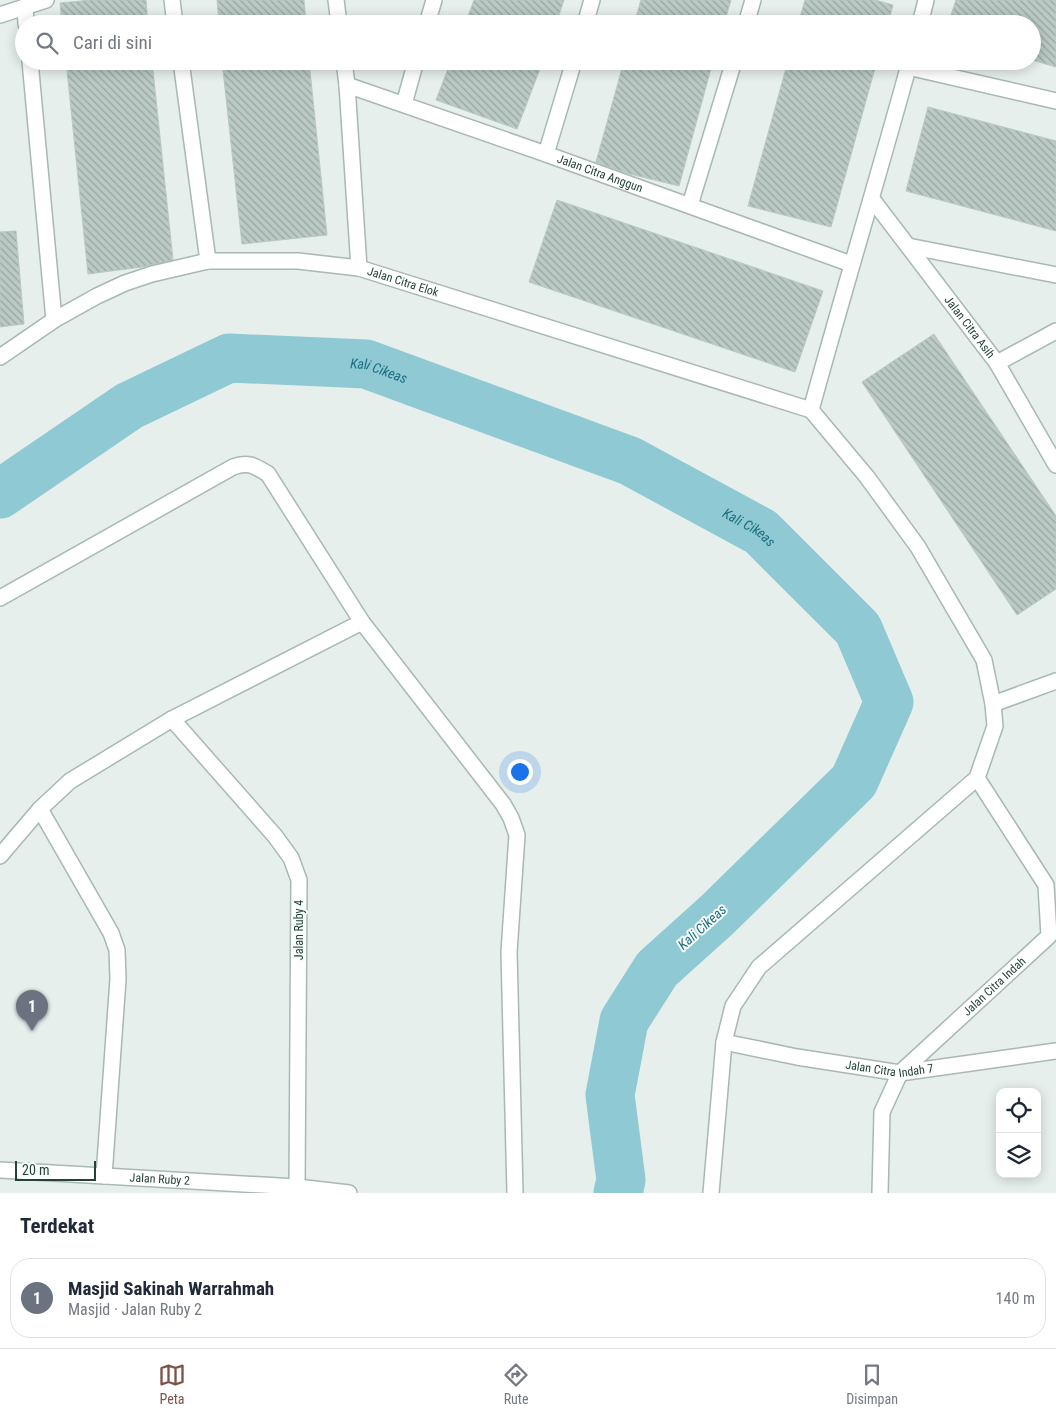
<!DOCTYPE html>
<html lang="id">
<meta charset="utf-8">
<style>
:root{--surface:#fff;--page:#f2f2f3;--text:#1f2937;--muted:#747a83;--line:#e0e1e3;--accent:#7f5249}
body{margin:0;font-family:"Roboto Condensed",sans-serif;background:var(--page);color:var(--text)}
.controls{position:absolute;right:15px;bottom:15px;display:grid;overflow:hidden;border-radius:10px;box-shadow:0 2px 12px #0003}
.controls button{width:45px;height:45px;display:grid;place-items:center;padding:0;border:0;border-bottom:1px solid var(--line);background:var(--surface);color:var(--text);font:25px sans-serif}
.scale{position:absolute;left:15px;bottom:12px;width:81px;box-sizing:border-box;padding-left:5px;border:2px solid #24423a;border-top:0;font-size:14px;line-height:18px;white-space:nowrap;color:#24423a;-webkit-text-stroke:4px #f7fbf9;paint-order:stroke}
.you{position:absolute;left:519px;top:771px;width:18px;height:18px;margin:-12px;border:4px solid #fff;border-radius:50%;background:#1a73e8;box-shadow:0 0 0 8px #1a73e833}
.badge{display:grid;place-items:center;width:32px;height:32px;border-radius:50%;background:var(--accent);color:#fff;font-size:16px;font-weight:700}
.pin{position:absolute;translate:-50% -41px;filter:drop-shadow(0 1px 2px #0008)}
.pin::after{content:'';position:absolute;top:26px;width:18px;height:15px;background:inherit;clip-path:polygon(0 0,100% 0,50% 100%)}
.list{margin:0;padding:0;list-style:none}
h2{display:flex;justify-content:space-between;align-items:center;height:65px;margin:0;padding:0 20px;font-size:21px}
h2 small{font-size:16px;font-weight:400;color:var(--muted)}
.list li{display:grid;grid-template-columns:32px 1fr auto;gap:15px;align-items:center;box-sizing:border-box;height:80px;margin:0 10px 10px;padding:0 10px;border:1px solid var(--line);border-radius:20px}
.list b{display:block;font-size:19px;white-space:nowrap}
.list p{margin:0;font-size:16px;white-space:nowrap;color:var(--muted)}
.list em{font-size:16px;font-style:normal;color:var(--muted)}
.icon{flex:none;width:28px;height:28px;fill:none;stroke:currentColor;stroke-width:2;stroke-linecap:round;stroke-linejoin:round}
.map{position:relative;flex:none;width:1056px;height:1193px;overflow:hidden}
.search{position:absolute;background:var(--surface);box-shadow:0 2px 12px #0003;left:15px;right:15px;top:15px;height:55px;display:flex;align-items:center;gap:12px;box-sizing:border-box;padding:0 18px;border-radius:28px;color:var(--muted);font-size:19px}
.sheet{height:155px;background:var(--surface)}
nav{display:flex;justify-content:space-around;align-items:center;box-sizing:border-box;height:70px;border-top:1px solid var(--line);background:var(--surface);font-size:14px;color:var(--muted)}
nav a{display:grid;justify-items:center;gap:2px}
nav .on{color:var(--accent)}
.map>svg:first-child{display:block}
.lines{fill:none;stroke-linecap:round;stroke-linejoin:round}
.river{stroke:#8ec9d4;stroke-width:49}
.building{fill:url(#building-back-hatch);stroke:#b8c9c2}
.minor-casing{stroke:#a8b8b2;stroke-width:18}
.minor{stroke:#fff;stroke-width:15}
.labels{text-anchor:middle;stroke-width:4;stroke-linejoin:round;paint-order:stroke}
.street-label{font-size:12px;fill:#24423a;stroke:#f7fbf9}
.water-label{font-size:14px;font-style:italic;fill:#1c6f80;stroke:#f7fbf9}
</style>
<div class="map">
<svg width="1056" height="1193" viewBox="0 0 1056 1193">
<defs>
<pattern id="building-back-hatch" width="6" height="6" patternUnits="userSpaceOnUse" patternTransform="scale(1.25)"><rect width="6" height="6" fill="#bbcac4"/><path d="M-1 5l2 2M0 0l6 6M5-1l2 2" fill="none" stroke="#98a6a0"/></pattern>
</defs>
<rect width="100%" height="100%" fill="#e6efeb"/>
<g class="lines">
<path class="river" id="s1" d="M 0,494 L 129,406 L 229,358 L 366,364 L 630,461 L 761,532 L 858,629 L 889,702 L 854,781 L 717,915 L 657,969 L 624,1021 L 610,1095 L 621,1180 L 618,1193"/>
</g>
<g class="building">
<polygon points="91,0 146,0 148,24 62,24 60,3"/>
<polygon points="217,0 304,0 306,23 219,24"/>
<polygon points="474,0 564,0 556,24 465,24"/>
<polygon points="641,0 731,0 724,24 634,24"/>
<polygon points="805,0 875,0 893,5 888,24 798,24"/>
<polygon points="956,0 1056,0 1056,67 1032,60 1032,24 948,24"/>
<polygon points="66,61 152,61 173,260 142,267 88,274"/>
<polygon points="222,61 309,61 327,235 242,244"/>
<polygon points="451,61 543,61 517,129 436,100"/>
<polygon points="624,61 713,61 679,186 626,173 596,162"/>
<polygon points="788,61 877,61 831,227 748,206"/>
<polygon points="928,107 1056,141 1056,231 906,191"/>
<polygon points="557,200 823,291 795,372 529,282"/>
<polygon points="16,231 24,324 0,327 0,232"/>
<polygon points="934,334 1056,516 1056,589 1017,615 862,382"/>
</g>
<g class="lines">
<g class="minor-casing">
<g id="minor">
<polyline points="172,0 175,24"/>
<polyline points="336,0 339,24"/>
<polyline points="25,7 26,24"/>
<polyline points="0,15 46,0"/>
<polyline points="427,24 434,0"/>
<polyline points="585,24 592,0"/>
<polyline points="746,24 753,0"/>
<polyline points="920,24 926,0"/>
<polyline points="30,61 54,320"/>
<polyline points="181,61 208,261"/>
<polyline points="344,61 347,85 359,268"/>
<polyline points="908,67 1056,101"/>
<path id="s2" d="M 347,85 L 546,154 L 851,264"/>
<polyline points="404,104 416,61"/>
<polyline points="546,154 574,61"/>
<path id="s3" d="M 872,199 L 997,363 L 1056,465"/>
<polyline points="690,205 734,61"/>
<polyline points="908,246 1056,275"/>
<path id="s4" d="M 0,357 L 54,320 L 97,296 L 125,283 L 152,274 L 208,261 L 298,261 L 359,268 L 811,410"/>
<polyline points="997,363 1056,331"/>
<path d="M 0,598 L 233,467 C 248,461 255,466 268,474 L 362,622 L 503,804 L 511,818 L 517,835 L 509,952 L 515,1193"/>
<polyline points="993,704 1056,681"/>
<polyline points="172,719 275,836 291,858 299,880 297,1187"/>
<polyline points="40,809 111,933 117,950 118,979 104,1176"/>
<polyline points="0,856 40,809 70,781 172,719 362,622"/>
<path id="s5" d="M 724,1042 L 797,1057 L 900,1073 L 1056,1051"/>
<path id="s6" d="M 0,1170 L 297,1187 L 349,1193"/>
<path d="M 711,1193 L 724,1042 L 733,1006 L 759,967 L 977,778 L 995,726 L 993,704 L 984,660 L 918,547 L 867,477 L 811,410 C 843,293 878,178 910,61"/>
<path id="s7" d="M 880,1193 L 882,1112 L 900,1073 L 1049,936 L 1046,885 L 977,778"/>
</g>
</g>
<use href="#minor" class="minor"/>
</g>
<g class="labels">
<g class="street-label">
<text dy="4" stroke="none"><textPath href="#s2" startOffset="268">Jalan Citra Anggun</textPath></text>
<text dy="4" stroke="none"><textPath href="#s4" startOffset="429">Jalan Citra Elok</textPath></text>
<text dy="4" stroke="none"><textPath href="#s3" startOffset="161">Jalan Citra Asih</textPath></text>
<text transform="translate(299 930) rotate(-90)" y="4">Jalan Ruby 4</text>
<text dy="4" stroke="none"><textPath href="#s7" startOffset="252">Jalan Citra Indah</textPath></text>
<text dy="4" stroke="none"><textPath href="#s5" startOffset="168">Jalan Citra Indah 7</textPath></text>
<text dy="4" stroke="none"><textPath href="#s6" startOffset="160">Jalan Ruby 2</textPath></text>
</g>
<g class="water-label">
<text dy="5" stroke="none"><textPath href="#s1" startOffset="418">Kali Cikeas</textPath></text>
<text dy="5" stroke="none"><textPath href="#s1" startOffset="822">Kali Cikeas</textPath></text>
<text transform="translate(702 927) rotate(-42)" y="5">Kali Cikeas</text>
</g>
</g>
</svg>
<div class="controls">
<button><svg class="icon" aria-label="locate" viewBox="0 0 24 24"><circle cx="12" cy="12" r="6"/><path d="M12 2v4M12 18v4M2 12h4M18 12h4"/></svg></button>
<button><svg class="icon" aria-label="layers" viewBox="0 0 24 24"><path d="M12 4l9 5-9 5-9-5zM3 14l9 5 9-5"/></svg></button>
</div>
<div class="scale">20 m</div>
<div class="you"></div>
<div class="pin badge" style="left:32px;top:1031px;background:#6b7280">1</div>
<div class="search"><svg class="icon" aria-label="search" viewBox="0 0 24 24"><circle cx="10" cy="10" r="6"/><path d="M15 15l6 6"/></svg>Cari di sini</div>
</div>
<section class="sheet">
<h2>Terdekat<small></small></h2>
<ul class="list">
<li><span class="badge" style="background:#6b7280">1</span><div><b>Masjid Sakinah Warrahmah</b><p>Masjid · Jalan Ruby 2</p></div><em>140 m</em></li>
</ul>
</section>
<nav>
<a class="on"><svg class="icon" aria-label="map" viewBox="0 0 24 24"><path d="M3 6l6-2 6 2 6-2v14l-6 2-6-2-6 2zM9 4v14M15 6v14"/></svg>Peta</a>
<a><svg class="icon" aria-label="directions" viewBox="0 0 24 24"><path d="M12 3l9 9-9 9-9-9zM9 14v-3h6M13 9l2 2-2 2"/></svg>Rute</a>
<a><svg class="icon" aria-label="saved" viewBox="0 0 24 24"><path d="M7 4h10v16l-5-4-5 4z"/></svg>Disimpan</a>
</nav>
